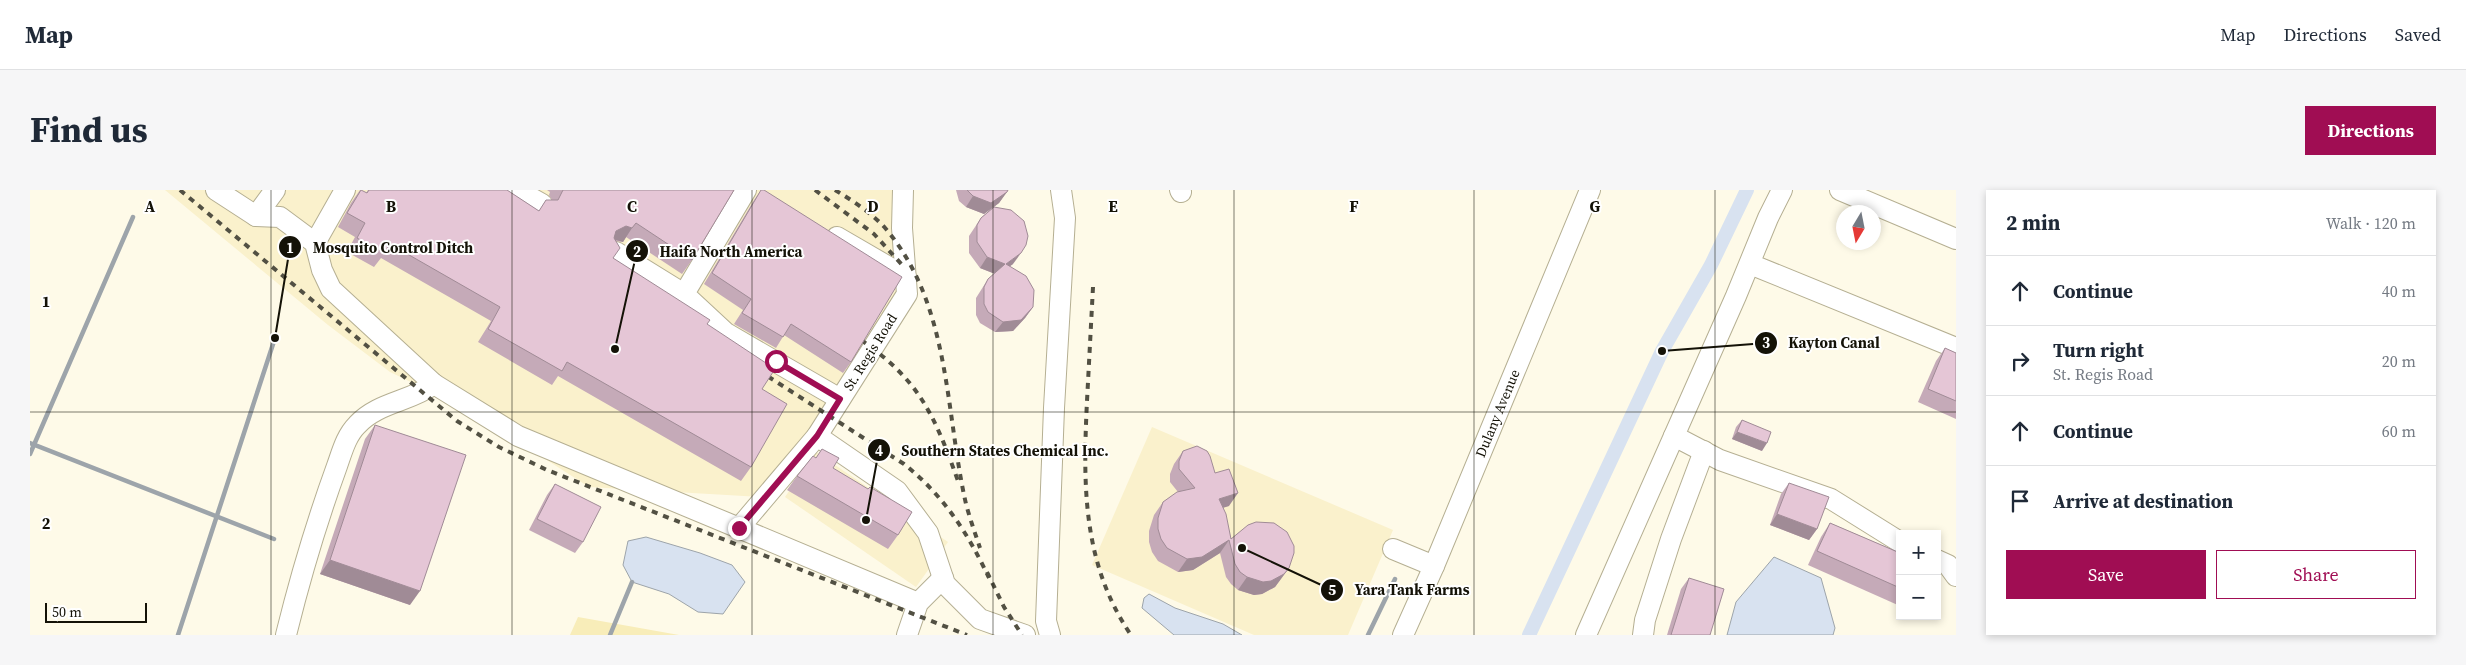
<!DOCTYPE html>
<meta charset="utf-8">
<style>
:root{--surface:#fff;--page:#f6f6f7;--text:#1f2937;--muted:#747a83;--line:#e0e1e3;--accent:#a00d53}
body{margin:0;font-family:"Source Serif 4",serif;background:var(--page);color:var(--text)}
.controls{position:absolute;right:15px;bottom:15px;display:grid;overflow:hidden;border-radius:0px;box-shadow:0 2px 8px #0003}
.controls button{width:45px;height:45px;display:grid;place-items:center;padding:0;border:0;border-bottom:1px solid var(--line);background:var(--surface);color:var(--text);font:25px sans-serif}
.compass{position:absolute;left:1806px;top:15px;width:45px;height:45px;border-radius:50%;background:var(--surface);box-shadow:0 2px 8px #0003;rotate:190deg}
.scale{position:absolute;left:15px;bottom:12px;width:102px;box-sizing:border-box;padding-left:5px;border:2px solid #141207;border-top:0;font-size:14px;line-height:18px;white-space:nowrap;color:#141207;-webkit-text-stroke:4px #fff;paint-order:stroke}
.stop{position:absolute;width:15px;height:15px;margin:-11px;border:4px solid #a00d53;border-radius:50%;background:#fff}
.stop.end{background:#a00d53;border-color:#fff;box-shadow:0 1px 5px #0008}
.list{margin:0;padding:0;list-style:none}
h2{display:flex;justify-content:space-between;align-items:center;height:65px;margin:0;padding:0 20px;font-size:21px}
h2 small{font-size:16px;font-weight:400;color:var(--muted)}
.list li{display:grid;grid-template-columns:32px 1fr auto;gap:15px;align-items:center;box-sizing:border-box;height:70px;padding:0 20px;border-top:1px solid var(--line)}
.list b{display:block;font-size:19px;white-space:nowrap}
.list p{margin:0;font-size:16px;white-space:nowrap;color:var(--muted)}
.list em{font-size:16px;font-style:normal;color:var(--muted)}
.actions{display:flex;gap:10px;padding:15px 20px}
.actions a{flex:1;padding:11px 0;border:1px solid var(--accent);border-radius:0px;text-align:center;font-size:18px;color:var(--accent)}
.actions .main{background:var(--accent);color:#fff}
.icon{flex:none;width:28px;height:28px;fill:none;stroke:currentColor;stroke-width:2;stroke-linecap:round;stroke-linejoin:round}
.map{position:relative;flex:none;width:1926px;height:445px;overflow:hidden;border-radius:0px}
header{display:flex;align-items:center;gap:30px;box-sizing:border-box;height:70px;padding:0 25px;background:var(--surface);border-bottom:1px solid var(--line)}
header strong{font-size:24px}
nav{display:flex;gap:28px;margin-inline-start:auto;font-size:18px}
.intro{display:flex;align-items:center;justify-content:space-between;box-sizing:border-box;height:120px;padding:0 30px}
h1{margin:0;font-size:35px}
.button{padding:12px 22px;border-radius:0px;background:var(--accent);color:#fff;font-size:18px;font-weight:700}
main{display:flex;gap:30px;padding:0 30px}
aside{flex:1;background:var(--surface);border-radius:0px;box-shadow:0 2px 8px #0003}
.map>svg:first-child{display:block}
.built{fill:#faf1cc}
.green{fill:#f8edb9}
.water{fill:#d8e2f0;stroke:#9da4aa}
.lines{fill:none;stroke-linecap:round;stroke-linejoin:round}
.stream{stroke:#9da4aa;stroke-width:4.5}
.canal{stroke:#d8e2f0;stroke-width:14}
.minor-casing{stroke:#b5af92;stroke-width:22}
.minor{stroke:#fff;stroke-width:20}
.rail{stroke:#525043;stroke-width:4;stroke-dasharray:6 6;stroke-linecap:butt}
.wall{fill:#c5aab8}
.shaded-wall{fill:#a08b96}
.building{fill:#e5c6d6;stroke:#a08b96}
.route{stroke:#a00d53;stroke-width:6}
.grid{fill:none;stroke:#141207;stroke-width:1;stroke-opacity:0.55}
.labels{text-anchor:middle;stroke-width:4;stroke-linejoin:round;paint-order:stroke}
.street-label{font-size:14px;fill:#141207;stroke:#fff}
.grid-label{font-size:16px;text-anchor:middle;font-weight:bold;fill:#141207;stroke:#fff;stroke-width:4;stroke-linejoin:round;paint-order:stroke}
.leader{fill:none;stroke:#141207;stroke-width:2}
.callout-dot{fill:#141207;stroke:#fff;stroke-width:2}
.mark-label{font-size:15px;text-anchor:middle;font-weight:bold;fill:#fff}
.callout-label{font-size:15px;text-anchor:middle;font-weight:bold;fill:#141207;stroke:#fff;stroke-width:4;stroke-linejoin:round;paint-order:stroke}
</style>
<header>
<strong>Map</strong>
<nav><a>Map</a><a>Directions</a><a>Saved</a></nav>
</header>
<div class="intro"><h1>Find us</h1><a class="button">Directions</a></div>
<main>
<div class="map">
<svg width="1926" height="445" viewBox="0 0 1926 445">
<rect width="100%" height="100%" fill="#fefae8"/>
<g class="built">
<polygon points="135,0 872,0 875,76 857,135 731,307 559,297 437,219 360,182 298,135"/>
<polygon points="1122,237 1363,340 1318,445 1224,445 1062,375"/>
<polygon points="786,262 918,352 886,397 755,307"/>
</g>
<polygon class="green" points="548,427 649,445 650,445 540,445"/>
<g class="water">
<polygon points="616,347 670,363 702,375 715,392 693,424 668,422 639,404 602,392 593,375 598,351"/>
<polygon points="1744,367 1791,388 1805,438 1803,445 1697,445 1706,412"/>
<polygon points="1119,404 1145,418 1193,434 1212,445 1144,445 1112,418 1114,408"/>
</g>
<g class="lines">
<g class="stream">
<polyline points="0,253 244,349"/>
<polyline points="0,264 103,27"/>
<polyline points="148,445 245,148"/>
<polyline points="580,445 602,392"/>
<polyline points="1338,445 1365,389"/>
</g>
<polyline class="canal" points="1499,445 1632,161 1681,75 1717,0"/>
<g class="minor-casing">
<g id="minor">
<polyline points="186,0 226,26 250,27 285,53 292,80 301,99 404,194 488,246 709,338 787,246"/>
<polyline points="487,0 512,14"/>
<polyline points="716,0 654,104 696,143 810,209"/>
<polyline points="873,0 872,38 877,104 787,246 867,301 898,343 915,394 950,429 995,445"/>
<polyline points="1150,0 1151,2"/>
<polyline points="1752,0 1738,28 1706,106 1644,246 1690,270 1801,309 1870,352"/>
<polyline points="1810,0 1926,49"/>
<polyline points="226,26 245,0"/>
<polyline points="807,47 876,87"/>
<polyline points="285,53 315,0"/>
<polyline points="586,62 654,104"/>
<polyline points="1720,74 1926,158"/>
<polyline points="709,338 888,413"/>
<polyline points="1363,359 1404,376"/>
<polyline points="1907,370 1918,375 1926,386"/>
<path d="M 256,445 C 270,388 287,331 307,276 C 312,262 316,246 327,235 C 348,212 380,212 404,194"/>
<polyline points="877,445 888,413 913,388"/>
<polyline points="1020,445 1016,431 1024,218 1035,28 1031,0"/>
<path id="s1" d="M 1373,445 L 1404,376 L 1560,0"/>
<polyline points="1556,445 1644,246"/>
<polyline points="1613,445 1615,430 1641,349 1674,261"/>
</g>
</g>
<use href="#minor" class="minor"/>
<g class="rail">
<polyline points="150,0 427,231 469,257 517,280 937,445"/>
<polyline points="785,0 844,44 874,77"/>
<path d="M 805,0 C 823,11 842,23 856,39 C 921,116 915,222 936,314 C 940,329 945,343 950,358"/>
<path d="M 1063,97 C 1061,135 1059,173 1057,211 C 1053,294 1052,373 1101,445"/>
<path d="M 821,143 C 887,187 902,218 928,291"/>
<path d="M 728,180 L 874,274 C 913,305 938,343 959,388"/>
<polyline points="957,382 974,417 992,445"/>
</g>
</g>
<g class="wall">
<polygon points="330,0 336,3 338,0 477,0 509,21 516,10 522,10 519,5 520,2 517,0 704,0 662,70 652,84 596,47 593,52 585,51 583,68 677,134 732,199 721,277 711,291 528,186 522,195 448,152 461,131 351,68 344,77 317,62 325,47 308,37 321,13"/>
<polygon points="731,0 821,172 813,183 754,145 746,158 704,134 713,120 674,94 724,10"/>
<polygon points="926,0 978,0 969,13 964,17 983,74 980,76 1003,117 995,128 983,141 965,142 950,133 946,125 946,108 958,89 965,84 950,78 939,63 939,46 951,28 963,17 954,24 936,17 929,11"/>
<polygon points="1915,158 1926,163 1926,229 1888,212 1906,171"/>
<polygon points="1712,230 1732,261 1702,249 1706,237"/>
<polygon points="345,235 380,415 290,384 335,249"/>
<polygon points="792,259 803,278 868,345 858,359 757,300 767,286 786,268"/>
<polygon points="1153,261 1185,283 1199,316 1193,317 1201,349 1259,378 1245,397 1232,404 1224,405 1208,400 1201,394 1196,387 1190,363 1163,380 1148,382 1128,371 1122,362 1119,352 1119,341 1124,325 1133,312 1148,302 1140,292 1140,284 1144,274"/>
<polygon points="1759,293 1787,339 1779,350 1740,335 1751,304"/>
<polygon points="525,294 553,352 545,363 499,340 517,305"/>
<polygon points="1800,333 1870,363 1870,416 1778,375 1791,347"/>
<polygon points="1659,388 1680,445 1637,445 1651,399"/>
</g>
<g class="shaded-wall">
<polygon points="977,2 969,13 954,24 936,17 943,6"/>
<polygon points="596,36 602,38 593,52 586,50 576,55 586,41"/>
<polygon points="991,63 983,74 968,85 976,74"/>
<polygon points="957,67 975,74 968,85 950,78"/>
<polygon points="1003,117 995,128 983,141 965,142 973,132"/>
<polygon points="1707,242 1737,253 1732,261 1702,249"/>
<polygon points="1208,303 1199,316 1180,322 1189,309"/>
<polygon points="1747,324 1787,339 1779,350 1740,335"/>
<polygon points="1199,350 1190,363 1163,380 1148,382 1157,369"/>
<polygon points="300,370 390,401 380,415 290,384"/>
<polygon points="1259,378 1245,397 1232,404 1224,405 1208,400 1217,387"/>
</g>
<g class="building">
<polygon points="331,0 337,3 339,0 477,0 509,21 516,10 528,10 533,0 704,0 662,70 606,33 602,38 596,36 586,41 584,48 590,58 583,68 680,130 677,134 745,179 732,199 757,214 721,277 537,172 532,181 458,139 470,117 360,54 354,63 327,48 335,33 317,23"/>
<polygon points="731,0 734,0 872,87 821,172 761,134 753,147 712,123 721,109 682,83"/>
<polygon points="937,0 978,0 977,2 961,13 943,6"/>
<polygon points="964,17 981,20 994,31 998,46 996,55 991,63 976,74 996,86 1004,100 1003,117 991,130 973,132 958,122 954,114 954,97 958,89 975,74 957,67 947,52 947,35 951,28"/>
<polygon points="1915,158 1926,163 1926,211 1898,199"/>
<polygon points="1712,230 1741,242 1737,253 1707,242"/>
<polygon points="345,235 436,265 390,401 300,370"/>
<polygon points="1167,256 1177,261 1180,266 1185,283 1199,279 1208,303 1189,309 1196,324 1201,349 1218,335 1226,332 1244,333 1257,342 1264,356 1264,363 1259,378 1254,384 1241,391 1233,392 1217,387 1210,382 1205,374 1199,350 1172,367 1157,369 1137,358 1131,349 1128,339 1128,328 1133,312 1147,302 1165,298 1149,279 1149,271 1153,261"/>
<polygon points="792,259 809,268 803,278 838,299 840,297 882,322 868,345 767,286 783,266 786,268"/>
<polygon points="1759,293 1799,307 1787,339 1747,324"/>
<polygon points="525,294 571,317 553,352 507,329"/>
<polygon points="1800,333 1870,363 1870,398 1787,361"/>
<polygon points="1659,388 1694,399 1680,445 1641,445"/>
</g>
<g class="lines">
<polyline class="route" points="709,338 787,246 810,209 746,171"/>
</g>
<path class="grid" d="M 241,0 L 241,445M 482,0 L 482,445M 722,0 L 722,445M 963,0 L 963,445M 1204,0 L 1204,445M 1444,0 L 1444,445M 1685,0 L 1685,445M 0,222 L 1926,222"/>
<g class="labels">
<g class="street-label">
<text transform="translate(840 162) rotate(-58)" y="5">St. Regis Road</text>
<text dy="5" stroke="none"><textPath href="#s1" startOffset="241">Dulany Avenue</textPath></text>
</g>
</g>
<g class="grid-label">
<text x="120" y="22">A</text>
<text x="361" y="22">B</text>
<text x="602" y="22">C</text>
<text x="843" y="22">D</text>
<text x="1083" y="22">E</text>
<text x="1324" y="22">F</text>
<text x="1565" y="22">G</text>
<text x="16" y="117">1</text>
<text x="16" y="339">2</text>
</g>
<path class="leader" d="M245 148L260 57M585 159L607 61M1632 161L1736 153M836 330L849 260M1212 358L1302 400"/>
<g class="callout-dot">
<circle cx="245" cy="148" r="5"/>
<circle cx="585" cy="159" r="5"/>
<circle cx="1632" cy="161" r="5"/>
<circle cx="836" cy="330" r="5"/>
<circle cx="1212" cy="358" r="5"/>
<circle cx="260" cy="57" r="12"/>
<circle cx="607" cy="61" r="12"/>
<circle cx="1736" cy="153" r="12"/>
<circle cx="849" cy="260" r="12"/>
<circle cx="1302" cy="400" r="12"/>
</g>
<g class="mark-label">
<text x="260" y="63">1</text>
<text x="607" y="67">2</text>
<text x="1736" y="158">3</text>
<text x="849" y="266">4</text>
<text x="1302" y="405">5</text>
</g>
<g class="callout-label">
<text x="363" y="63">Mosquito Control Ditch</text>
<text x="701" y="67">Haifa North America</text>
<text x="1804" y="158">Kayton Canal</text>
<text x="975" y="266">Southern States Chemical Inc.</text>
<text x="1382" y="405">Yara Tank Farms</text>
</g>
</svg>
<div class="controls">
<button>+</button>
<button>−</button>
</div>
<svg class="compass" viewBox="-18 -18 36 36"><path d="M0-13l5 13h-10z" fill="#e53935"/><path d="M0 13l5-13h-10z" fill="#747a83"/></svg>
<div class="scale">50 m</div>
<div class="stop" style="left:746px;top:171px"></div>
<div class="stop end" style="left:709px;top:338px"></div>
</div>
<aside>
<h2>2 min<small>Walk · 120 m</small></h2>
<ul class="list">
<li><svg class="icon" aria-label="ahead" viewBox="0 0 24 24"><path d="M12 20V5M6 11l6-6 6 6"/></svg><div><b>Continue</b></div><em>40 m</em></li>
<li><svg class="icon" aria-label="right" viewBox="0 0 24 24"><path d="M7 20v-9h11M14 6l5 5-5 5"/></svg><div><b>Turn right</b><p>St. Regis Road</p></div><em>20 m</em></li>
<li><svg class="icon" aria-label="ahead" viewBox="0 0 24 24"><path d="M12 20V5M6 11l6-6 6 6"/></svg><div><b>Continue</b></div><em>60 m</em></li>
<li><svg class="icon" aria-label="arrive" viewBox="0 0 24 24"><path d="M6 21V4h12l-3 4 3 4H6"/></svg><div><b>Arrive at destination</b></div></li>
</ul>
<div class="actions"><a class="main">Save</a><a>Share</a></div>
</aside>
</main>
